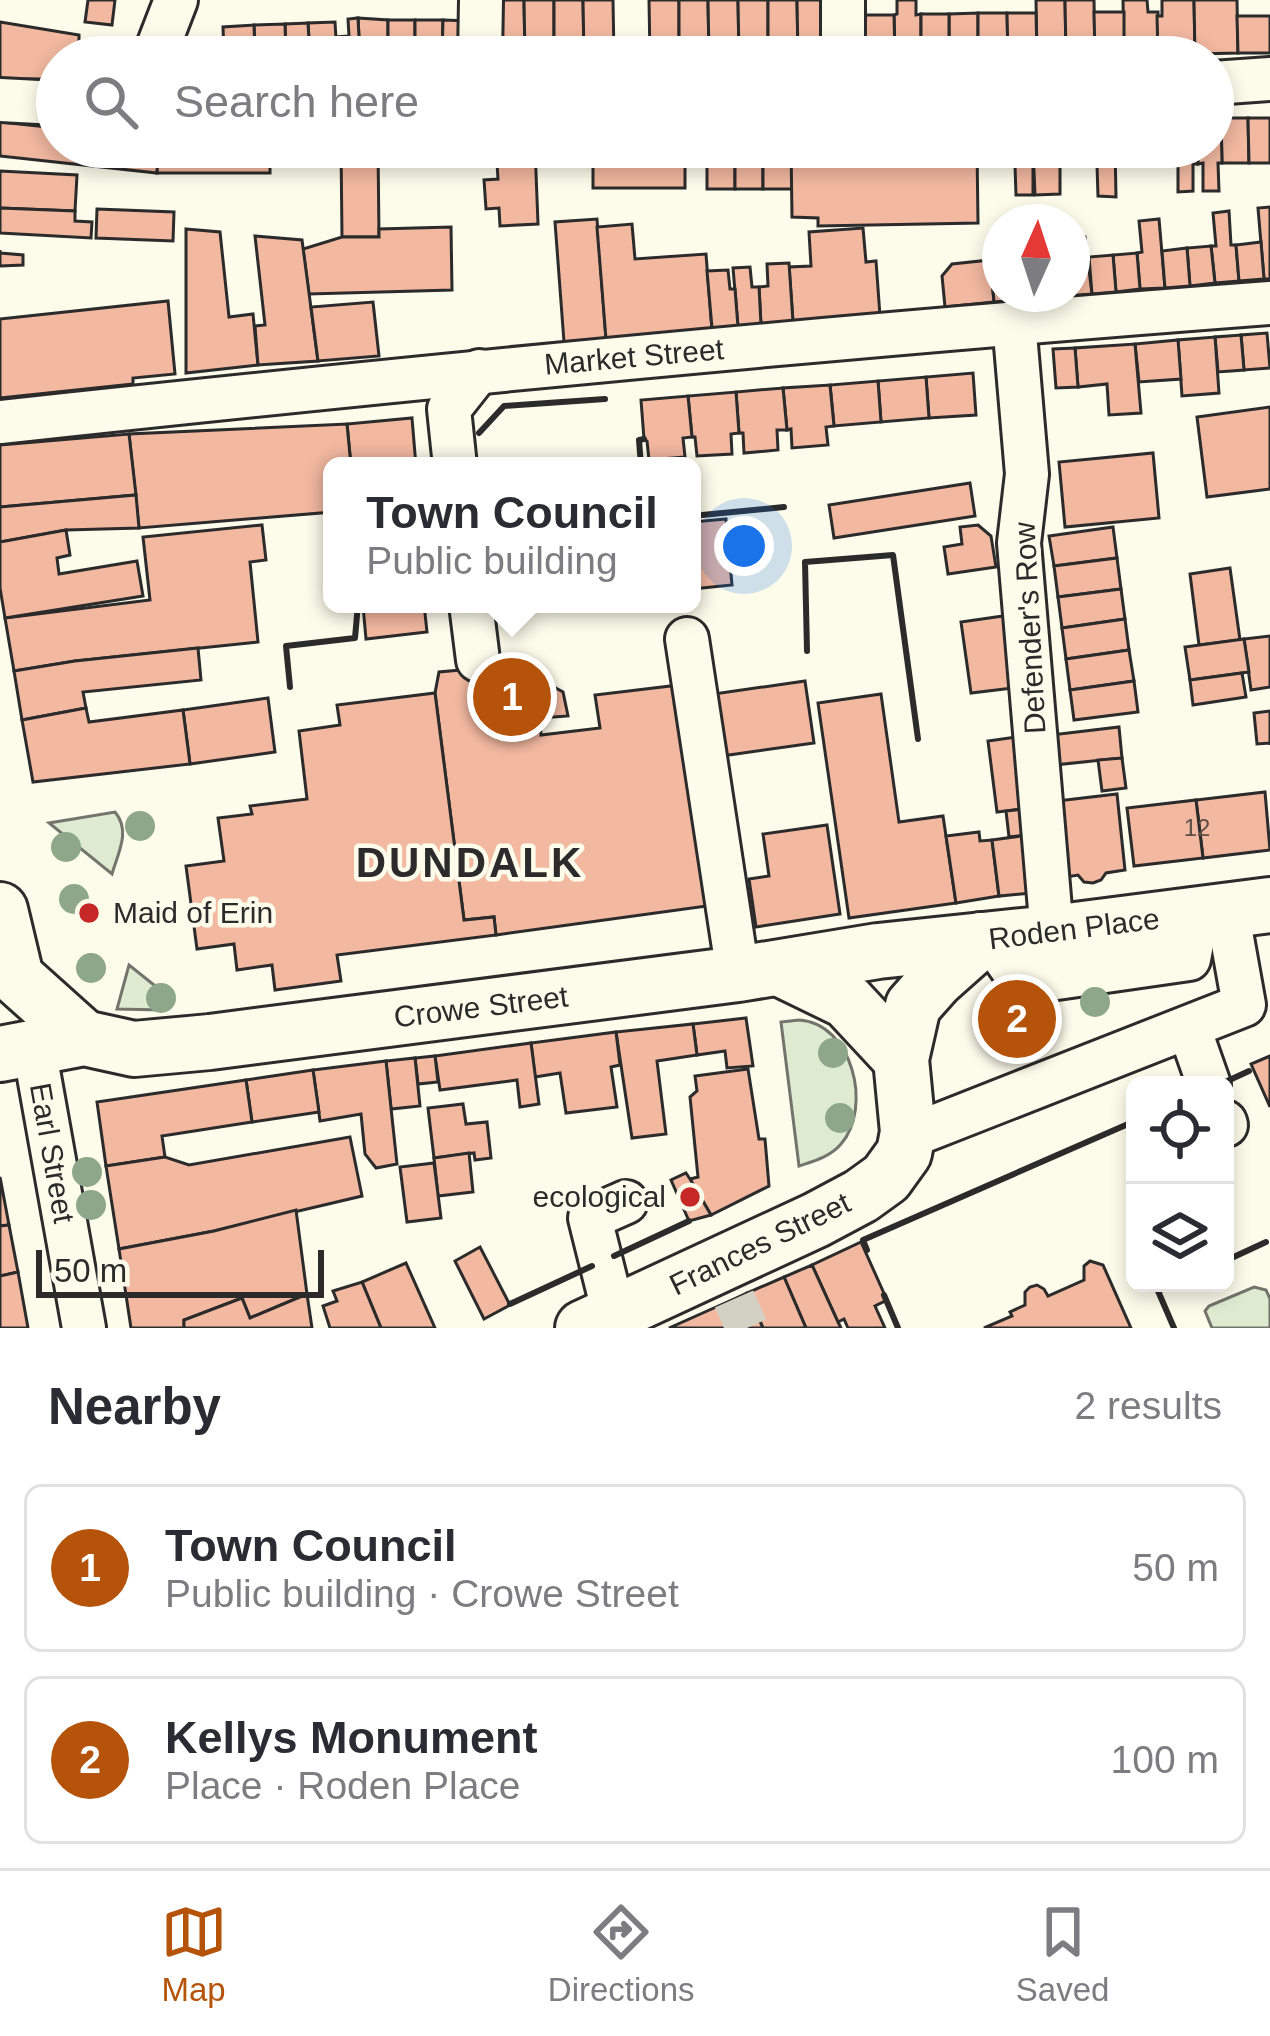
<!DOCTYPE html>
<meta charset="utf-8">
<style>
:root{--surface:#fff;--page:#f2f2f3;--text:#2b2b33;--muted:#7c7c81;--line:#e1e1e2;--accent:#b45309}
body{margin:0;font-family:Helvetica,sans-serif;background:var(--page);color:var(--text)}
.controls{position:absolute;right:36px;bottom:36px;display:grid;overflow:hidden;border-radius:18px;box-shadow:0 6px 18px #0003}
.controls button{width:108px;height:108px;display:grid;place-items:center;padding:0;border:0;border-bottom:3px solid var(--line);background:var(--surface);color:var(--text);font:60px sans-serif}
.compass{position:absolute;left:982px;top:204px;width:108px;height:108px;border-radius:50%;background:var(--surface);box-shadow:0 6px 18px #0003;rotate:3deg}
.scale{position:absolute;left:36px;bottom:30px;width:288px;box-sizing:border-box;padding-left:12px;border:6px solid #2b2b2b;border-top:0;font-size:33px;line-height:42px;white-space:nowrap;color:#2b2b2b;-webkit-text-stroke:9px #fdfbea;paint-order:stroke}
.you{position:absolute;left:744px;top:546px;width:42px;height:42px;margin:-30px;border:9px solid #fff;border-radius:50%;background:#1a73e8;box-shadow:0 0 0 18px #1a73e833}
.badge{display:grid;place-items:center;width:78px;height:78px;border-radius:50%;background:var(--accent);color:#fff;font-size:39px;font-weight:700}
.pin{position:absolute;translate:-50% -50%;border:6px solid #fff;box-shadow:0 3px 12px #0006}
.popup{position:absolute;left:323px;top:457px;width:378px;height:156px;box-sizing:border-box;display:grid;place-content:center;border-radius:18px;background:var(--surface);filter:drop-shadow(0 3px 9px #0005);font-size:39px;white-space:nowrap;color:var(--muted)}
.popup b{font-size:45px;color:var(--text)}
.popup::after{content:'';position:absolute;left:50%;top:100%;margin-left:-24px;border:24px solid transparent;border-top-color:var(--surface)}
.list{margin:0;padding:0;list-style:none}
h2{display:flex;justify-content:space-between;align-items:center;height:156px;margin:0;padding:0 48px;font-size:51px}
h2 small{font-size:39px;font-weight:400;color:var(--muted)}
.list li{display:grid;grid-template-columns:78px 1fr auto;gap:36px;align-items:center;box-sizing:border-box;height:168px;margin:0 24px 24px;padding:0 24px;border:3px solid var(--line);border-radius:18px}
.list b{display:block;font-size:45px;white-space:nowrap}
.list p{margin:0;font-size:39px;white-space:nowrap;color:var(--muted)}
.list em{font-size:39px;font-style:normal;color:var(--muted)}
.icon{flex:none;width:66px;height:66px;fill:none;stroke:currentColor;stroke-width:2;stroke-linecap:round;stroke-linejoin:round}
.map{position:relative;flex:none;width:1270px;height:1328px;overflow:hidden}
.search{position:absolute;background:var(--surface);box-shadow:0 6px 18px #0003;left:36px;right:36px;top:36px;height:132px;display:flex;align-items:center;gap:30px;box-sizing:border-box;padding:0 42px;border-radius:66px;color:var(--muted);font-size:45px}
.sheet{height:540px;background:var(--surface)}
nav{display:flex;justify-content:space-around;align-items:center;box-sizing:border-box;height:168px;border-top:3px solid var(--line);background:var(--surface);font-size:33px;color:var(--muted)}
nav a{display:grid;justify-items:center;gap:6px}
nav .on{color:var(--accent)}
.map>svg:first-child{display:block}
.green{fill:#deebd1;stroke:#74746e;stroke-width:3}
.building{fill:#f2b8a0;stroke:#2b2b2b;stroke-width:3}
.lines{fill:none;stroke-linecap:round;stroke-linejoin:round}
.minor-tunnel{stroke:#d3d1c4;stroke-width:42;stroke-dasharray:42 21;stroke-linecap:butt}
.minor-casing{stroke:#2b2b2b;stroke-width:48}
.major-casing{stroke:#2b2b2b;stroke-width:60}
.minor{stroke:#fdfbea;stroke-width:42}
.major{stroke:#fdfbea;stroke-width:54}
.wall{stroke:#2b2b2b;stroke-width:6}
.tree{fill:#8ea78a}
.poi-dot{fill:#c62828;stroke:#fdfbea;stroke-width:4.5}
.labels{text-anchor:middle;stroke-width:9;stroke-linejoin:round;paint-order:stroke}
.number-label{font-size:24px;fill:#5d4e48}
.street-label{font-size:30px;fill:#2b2b2b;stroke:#fdfbea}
.poi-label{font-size:30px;fill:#2b2b2b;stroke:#fdfbea;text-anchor:start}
.district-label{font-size:42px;font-weight:bold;letter-spacing:3px;fill:#2b2b2b;stroke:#fdfbea}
</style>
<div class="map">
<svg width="1270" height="1328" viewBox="0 0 1270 1328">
<rect width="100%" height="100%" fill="#fdfbea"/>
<g class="green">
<path d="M 115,812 C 131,831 118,853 112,874 L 49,823 Z"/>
<polygon points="129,965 169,997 163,1010 117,1009"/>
<path d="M 799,1020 C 852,1023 873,1107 841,1144 C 830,1157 814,1161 799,1166 L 781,1022 Z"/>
<polygon points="1254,1287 1266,1290 1270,1299 1270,1328 1212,1328 1205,1311 1209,1306"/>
</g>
<g class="building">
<polygon points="88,0 115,0 112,25 85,22"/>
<polygon points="495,0 524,0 525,57 495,57"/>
<polygon points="524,0 554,0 554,57 525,57"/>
<polygon points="554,0 583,0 584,57 554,57"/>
<polygon points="583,0 613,0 614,56 584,57"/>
<polygon points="649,0 679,0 679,57 650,57"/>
<polygon points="679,0 708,0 709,57 679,57"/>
<polygon points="708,0 738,0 739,57 709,57"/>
<polygon points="738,0 768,0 768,57 739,57"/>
<polygon points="768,0 797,0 798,57 768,57"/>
<polygon points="797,0 827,0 828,57 798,57"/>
<polygon points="897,0 916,0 916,15 921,14 921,57 895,57 894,15 897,14"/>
<polygon points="1036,0 1065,0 1066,55 1037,56"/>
<polygon points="1065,0 1094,0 1095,55 1066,55"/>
<polygon points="1123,0 1147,0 1148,12 1158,12 1158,54 1124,54"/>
<polygon points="1162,0 1194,0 1195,54 1158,54 1157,16 1162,16"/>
<polygon points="1194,0 1237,0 1238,53 1195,54"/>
<polygon points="1094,12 1124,12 1124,54 1095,55"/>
<polygon points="978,13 978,56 949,56 949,14"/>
<polygon points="978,13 1007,13 1008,56 978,56"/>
<polygon points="1007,13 1036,13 1037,56 1008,56"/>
<polygon points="921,14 949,14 949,56 921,57"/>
<polygon points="862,15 894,15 895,57 862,57"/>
<polygon points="1237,16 1270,16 1270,53 1238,53"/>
<polygon points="358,18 388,20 388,57 360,57"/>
<polygon points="358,18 360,57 337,57 336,37 349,36 348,19"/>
<rect x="388" y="20" width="27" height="37"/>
<polygon points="415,20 443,20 442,57 415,57"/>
<polygon points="443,20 470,21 470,57 442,57"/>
<polygon points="0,22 79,35 79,57 57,57 57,79 0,79"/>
<polygon points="335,22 337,57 310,57 308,23"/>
<polygon points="308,23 310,57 286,57 285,24"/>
<polygon points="285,24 286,57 255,57 254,25"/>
<polygon points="254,25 255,57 224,57 223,27"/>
<polygon points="112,43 113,57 79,57 79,46"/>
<polygon points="1221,118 1248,118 1249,163 1222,163"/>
<polygon points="1221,118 1222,163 1218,163 1219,191 1203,191 1203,163 1198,164 1197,147 1213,147 1213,119"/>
<polygon points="1248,118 1270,118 1270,163 1249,163"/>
<polygon points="0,122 57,128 57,147 159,147 157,173 0,156"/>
<polygon points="159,147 270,147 270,173 157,173"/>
<polygon points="270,147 319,147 319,160 270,161"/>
<polygon points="341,147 378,147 379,237 342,237"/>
<polygon points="496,147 535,147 538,224 500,226 499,208 486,209 484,180 498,179"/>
<rect x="593" y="147" width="92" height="41"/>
<rect x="707" y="147" width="28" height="42"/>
<rect x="735" y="147" width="28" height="42"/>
<polygon points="763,147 791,147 792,189 763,189"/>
<polygon points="791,147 977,147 978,223 818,226 818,218 792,217"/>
<rect x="978" y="147" width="28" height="19"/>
<polygon points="1006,147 1033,147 1033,195 1016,195 1015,166 1006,166"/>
<polygon points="1033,147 1060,147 1060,194 1035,195"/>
<polygon points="1060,147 1088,147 1088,164 1061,165"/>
<polygon points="1088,147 1115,147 1116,197 1098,196 1097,165 1088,164"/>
<polygon points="1115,147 1143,147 1143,164 1115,165"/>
<rect x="1143" y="147" width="27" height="17"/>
<polygon points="1170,147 1197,147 1198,164 1193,164 1193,191 1178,192 1178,163 1170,164"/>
<polygon points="0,171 77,175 75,211 0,208"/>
<polygon points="1270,207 1270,279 1264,279 1258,208"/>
<polygon points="0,208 75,211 75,221 92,222 91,238 0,233"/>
<polygon points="97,209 174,212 173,241 96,238"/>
<polygon points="1229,211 1231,245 1236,245 1239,281 1215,283 1211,246 1216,246 1213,213"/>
<polygon points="597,219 606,339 564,342 555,222"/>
<polygon points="1159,219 1165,288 1140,289 1137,253 1142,252 1139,221"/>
<polygon points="632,224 635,259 706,254 712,331 606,339 597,227"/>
<polygon points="451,227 452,290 309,294 303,249 342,237 379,237 379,229"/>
<polygon points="863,228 866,262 876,261 880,316 793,322 789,267 811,266 809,232"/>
<polygon points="186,229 220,232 229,317 253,314 258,365 186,373"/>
<polygon points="255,236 302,240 318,361 258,365 255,326 265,325"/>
<polygon points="1072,237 1085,237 1092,294 1067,296 1072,294"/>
<polygon points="1261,242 1264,279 1239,281 1236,245"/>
<polygon points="1211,246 1215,283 1190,286 1187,248"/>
<polygon points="1187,248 1190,286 1165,288 1162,251"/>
<polygon points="0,250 0,253 23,255 23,265 0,266"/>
<polygon points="1137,253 1140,289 1116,292 1113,255"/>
<polygon points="1113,255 1116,292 1092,294 1089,257"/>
<polygon points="990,260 994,302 945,307 942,276 952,264"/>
<polygon points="789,263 793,322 761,325 759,287 768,286 767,264"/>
<polygon points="1000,264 1000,294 1018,294 1018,300 994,302 991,265"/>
<polygon points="750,267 752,287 759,287 761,325 738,327 733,268"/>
<polygon points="728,270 730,289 735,289 738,327 712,328 707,271"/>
<polygon points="168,301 175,374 133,378 133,384 0,398 0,319"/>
<polygon points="373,302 379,356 318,361 311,307"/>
<polygon points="1267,333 1270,368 1244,370 1241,335"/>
<polygon points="1241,335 1244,370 1218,372 1215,337"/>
<polygon points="1215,337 1219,393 1182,396 1178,340"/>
<polygon points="1178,340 1181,379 1139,382 1135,344"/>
<polygon points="1135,344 1141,413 1109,415 1107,384 1078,387 1075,348"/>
<polygon points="1075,348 1078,387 1056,388 1053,349"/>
<polygon points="973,373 976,415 929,418 926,377"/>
<polygon points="926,377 929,418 881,422 878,381"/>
<polygon points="878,381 881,422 834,426 830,385"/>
<polygon points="830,385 834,426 826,427 828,445 792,448 791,429 787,430 783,388"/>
<polygon points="783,388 787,430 777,430 778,450 744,453 743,433 739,433 736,392"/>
<polygon points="736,392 739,433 731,434 732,454 697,456 695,437 692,437 688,396"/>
<polygon points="688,396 692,437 683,438 685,457 649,460 647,441 644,439 641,400"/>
<polygon points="1270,407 1270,489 1207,497 1197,417"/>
<polygon points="412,418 416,466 351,466 347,424"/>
<polygon points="347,424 351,466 332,466 332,512 139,528 129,434"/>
<polygon points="129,434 136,495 0,507 0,445"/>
<polygon points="1153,453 1159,518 1065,527 1059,462"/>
<polygon points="970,483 975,516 834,538 829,505"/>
<polygon points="136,495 139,528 66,530 0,542 0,507"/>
<polygon points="726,519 732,585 692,589 692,522"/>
<polygon points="262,525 266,560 250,562 258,642 75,661 14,671 5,618 150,600 143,537"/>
<polygon points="978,525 991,536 996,567 948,574 944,547 962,544 960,527"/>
<polygon points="1113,527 1117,558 1054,566 1049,536"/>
<polygon points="66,530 70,555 57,558 59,574 137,561 143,596 5,618 0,588 0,542"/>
<polygon points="1117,558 1121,589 1058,597 1054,566"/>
<polygon points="1230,568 1240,640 1199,645 1190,574"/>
<polygon points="1121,589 1125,619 1062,628 1058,597"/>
<polygon points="379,604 424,604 427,632 366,639 363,606"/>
<polygon points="1003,616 1013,688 971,693 961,622"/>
<polygon points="1125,619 1129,650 1066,659 1062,628"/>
<polygon points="1270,636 1270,687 1251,690 1244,639"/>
<polygon points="1244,639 1249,672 1190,680 1185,647"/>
<polygon points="198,648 201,680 83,692 86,708 22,720 14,671 75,661"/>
<polygon points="1129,650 1134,681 1070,690 1066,659"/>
<polygon points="461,670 510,674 550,685 563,692 568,716 540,718 541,735 600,728 595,695 679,685 714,905 496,935 494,917 464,920 435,693 439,672"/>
<polygon points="1242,673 1246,697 1193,705 1190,680"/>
<polygon points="805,681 814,743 715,757 707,695"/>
<polygon points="1134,681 1138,712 1074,720 1070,690"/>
<polygon points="435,693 464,920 494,917 496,935 337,955 341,981 275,990 272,965 237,970 234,944 197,949 186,866 224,861 218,818 252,814 250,806 307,799 299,731 340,725 337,705"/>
<polygon points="881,694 899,822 943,816 956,903 849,918 818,703"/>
<polygon points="268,698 275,752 190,764 183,710"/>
<polygon points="86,708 89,722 183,710 190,764 33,782 22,720"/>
<polygon points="1270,711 1270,745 1270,743 1257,744 1254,713"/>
<polygon points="1119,727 1122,758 1054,765 1051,735"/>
<polygon points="1024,736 1032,808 997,812 988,741"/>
<polygon points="1122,758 1126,788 1102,791 1098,760"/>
<polygon points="1265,792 1270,850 1203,858 1196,800"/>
<polygon points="1117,794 1125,870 1106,873 1101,880 1093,883 1084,882 1078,875 1066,877 1057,801"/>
<polygon points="1196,800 1203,858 1134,866 1127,808"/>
<polygon points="1032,808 1035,834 1009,837 1006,811"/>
<polygon points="827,825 840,914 756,927 749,879 769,876 763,834"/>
<polygon points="979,832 980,841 992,840 999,896 956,903 946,836"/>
<polygon points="1035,834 1042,892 999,896 992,840"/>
<polygon points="746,1018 753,1066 727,1068 725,1051 697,1055 693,1024"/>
<polygon points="693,1024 697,1055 657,1061 666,1134 632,1138 616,1032"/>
<polygon points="616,1032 620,1065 611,1067 617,1107 566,1113 560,1073 535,1077 531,1043"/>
<polygon points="531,1043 539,1104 520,1107 517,1080 440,1090 435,1056"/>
<polygon points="435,1056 438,1082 418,1084 415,1058"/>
<polygon points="1270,1056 1270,1107 1251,1064"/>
<polygon points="415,1058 420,1106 391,1109 386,1061"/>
<polygon points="386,1061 397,1164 376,1168 365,1154 361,1114 320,1121 313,1070"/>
<polygon points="748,1069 759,1139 765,1139 769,1186 711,1215 690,1179 698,1177 690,1097 697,1091 695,1076"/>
<polygon points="313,1070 319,1112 252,1122 246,1080"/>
<polygon points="246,1080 252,1122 162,1136 165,1157 106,1166 97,1102"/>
<polygon points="463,1104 466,1124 487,1122 491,1158 475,1160 474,1153 434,1158 428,1108"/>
<polygon points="350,1137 362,1196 214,1231 119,1249 106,1166 165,1157 189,1165"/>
<polygon points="469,1153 473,1192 438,1196 434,1158"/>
<polygon points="434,1163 441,1218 407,1222 400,1167"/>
<polygon points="686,1173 690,1179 711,1215 689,1221 671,1180"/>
<polygon points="0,1177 9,1225 0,1226"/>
<polygon points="296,1210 307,1294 250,1318 242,1298 184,1320 184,1328 131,1328 119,1249 214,1231"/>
<polygon points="9,1225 18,1272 0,1276 0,1226"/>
<polygon points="861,1242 887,1300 875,1306 885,1328 848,1328 844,1319 838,1322 812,1265"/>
<polygon points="480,1247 510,1305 484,1319 455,1261"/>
<polygon points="1090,1261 1103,1265 1131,1328 984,1328 1012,1316 1010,1312 1025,1305 1025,1292 1030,1287 1037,1285 1044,1289 1048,1296 1084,1280 1084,1266"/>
<polygon points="406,1263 435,1328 381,1328 362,1282"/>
<polygon points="812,1265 838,1322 841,1328 806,1328 784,1277"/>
<polygon points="18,1272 28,1328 0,1328 0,1276"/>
<polygon points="784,1277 806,1328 763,1328 747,1293"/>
<polygon points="362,1282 381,1328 330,1328 323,1306 337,1301 333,1291"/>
<polygon points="747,1293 763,1328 669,1328 734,1299"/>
<polygon points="307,1294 312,1328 184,1328 184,1320 242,1298 250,1318"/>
</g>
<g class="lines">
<polyline class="minor-tunnel" points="734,1299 747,1328"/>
<g class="minor-casing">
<g id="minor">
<polyline points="843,0 843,57"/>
<polyline points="154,57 176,0"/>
<polyline points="480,57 481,0"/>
<polyline points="1213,83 1270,79"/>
<polyline points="0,100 57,103"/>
<polyline points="1014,322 1027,474 1019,543 1052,933"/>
<path d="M 0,422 C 423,376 846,335 1270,303"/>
<polyline points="455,466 449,409 479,371"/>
<polyline points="471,604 478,660"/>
<polyline points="687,639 738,974"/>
<polyline points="991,939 1022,983 1189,959 1198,913"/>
<polyline points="1189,1028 1209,1085"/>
<polyline points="34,1048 84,1328"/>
<polyline points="1225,1122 1226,1125"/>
<polyline points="908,1132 926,1130 1244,1005 1227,910"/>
<polyline points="614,1314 590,1218 626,1202"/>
</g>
</g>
<g class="major-casing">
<g id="major">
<polyline points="0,910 16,977 84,1038"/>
<polyline points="779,968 847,1001 901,1059"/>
<polyline points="0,1054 84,1038 134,1049 210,1042 738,974 878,951 1052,933 1270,905"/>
<polyline points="583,1328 816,1220 861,1196 886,1178 904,1153 908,1132 901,1059 913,1006 936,980 981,940"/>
</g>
</g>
<use href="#minor" class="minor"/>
<use href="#major" class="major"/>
<g class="wall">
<polyline points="479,433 504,406 605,399"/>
<polyline points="641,466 639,440 644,439"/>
<polyline points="692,516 784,507"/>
<polyline points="807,651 805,562 893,555 918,739"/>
<polyline points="290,687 286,646 355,638 358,604"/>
<polyline points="1223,1083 1249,1071"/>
<polyline points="867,1250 863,1240 1135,1121"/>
<polyline points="614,1256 689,1221"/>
<polyline points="1225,1261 1266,1242"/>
<polyline points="884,1295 898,1328"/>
<polyline points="510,1304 592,1266"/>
<polyline points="1174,1328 1158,1291 1176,1283"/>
</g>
</g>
<g class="tree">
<circle cx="140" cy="826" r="15"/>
<circle cx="66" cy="847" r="15"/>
<circle cx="74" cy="899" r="15"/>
<circle cx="91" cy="968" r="15"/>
<circle cx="161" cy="998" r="15"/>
<circle cx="1095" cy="1002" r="15"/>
<circle cx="1012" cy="1032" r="15"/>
<circle cx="833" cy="1053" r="15"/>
<circle cx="840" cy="1118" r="15"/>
<circle cx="87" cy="1172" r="15"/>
<circle cx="91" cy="1205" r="15"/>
</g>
<g class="poi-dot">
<circle cx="89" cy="913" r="12"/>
<circle cx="690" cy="1197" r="12"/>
</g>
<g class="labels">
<g class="number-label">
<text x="1197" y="836">12</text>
</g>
<g class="street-label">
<text transform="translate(634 357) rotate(-5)" y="10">Market Street</text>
<text transform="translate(1030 628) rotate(-93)" y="10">Defender's Row</text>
<text transform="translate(1074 929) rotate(-7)" y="10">Roden Place</text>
<text transform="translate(481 1007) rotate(-7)" y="10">Crowe Street</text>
<text transform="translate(52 1153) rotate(80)" y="10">Earl Street</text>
<text transform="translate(760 1244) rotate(-26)" y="10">Frances Street</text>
</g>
<g class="poi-label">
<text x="113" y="923">Maid of Erin</text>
<text x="666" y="1207" text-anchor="end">ecological</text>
</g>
<g class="district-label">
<text x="470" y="877">DUNDALK</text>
</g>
</g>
</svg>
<div class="controls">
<button><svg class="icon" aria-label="locate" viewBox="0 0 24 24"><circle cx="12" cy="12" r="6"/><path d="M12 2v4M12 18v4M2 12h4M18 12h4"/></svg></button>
<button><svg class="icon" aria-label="layers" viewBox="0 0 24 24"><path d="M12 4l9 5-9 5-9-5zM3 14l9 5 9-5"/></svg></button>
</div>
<svg class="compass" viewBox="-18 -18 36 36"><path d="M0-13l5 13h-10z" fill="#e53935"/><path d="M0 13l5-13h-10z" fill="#7c7c81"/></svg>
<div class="scale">50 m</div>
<div class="you"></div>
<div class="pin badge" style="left:512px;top:697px">1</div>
<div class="popup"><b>Town Council</b>Public building</div>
<div class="pin badge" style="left:1017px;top:1019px">2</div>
<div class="search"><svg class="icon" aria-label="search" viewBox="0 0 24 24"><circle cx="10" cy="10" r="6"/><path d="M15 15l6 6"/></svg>Search here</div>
</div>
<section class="sheet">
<h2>Nearby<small>2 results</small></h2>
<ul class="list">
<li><span class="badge">1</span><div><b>Town Council</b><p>Public building · Crowe Street</p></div><em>50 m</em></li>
<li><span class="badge">2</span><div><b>Kellys Monument</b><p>Place · Roden Place</p></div><em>100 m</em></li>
</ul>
</section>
<nav>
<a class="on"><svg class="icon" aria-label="map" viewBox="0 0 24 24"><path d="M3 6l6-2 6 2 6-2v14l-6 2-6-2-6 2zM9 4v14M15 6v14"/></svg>Map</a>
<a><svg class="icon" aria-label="directions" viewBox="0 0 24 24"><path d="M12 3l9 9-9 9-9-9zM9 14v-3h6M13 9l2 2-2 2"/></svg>Directions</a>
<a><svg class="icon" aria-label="saved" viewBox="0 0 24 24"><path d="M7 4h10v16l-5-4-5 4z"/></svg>Saved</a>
</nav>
